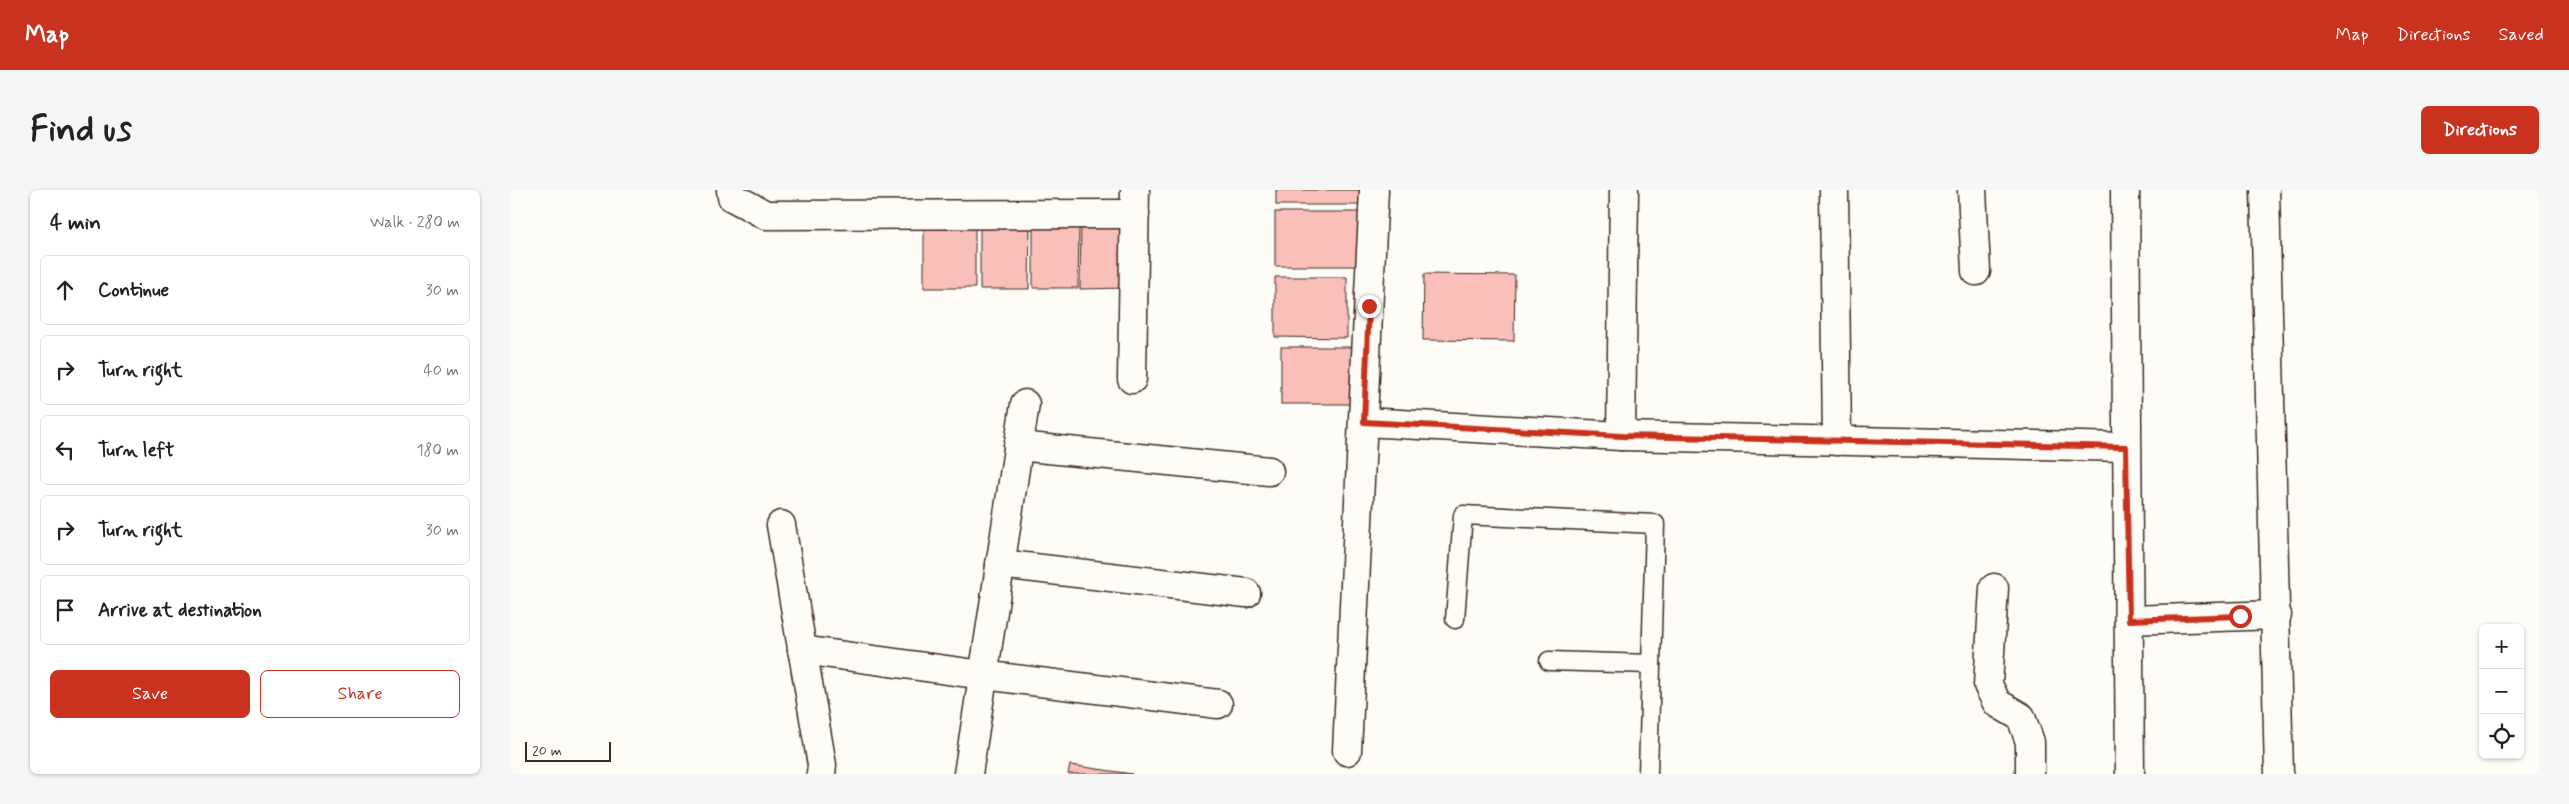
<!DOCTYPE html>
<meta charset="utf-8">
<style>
:root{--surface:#fff;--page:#f6f6f6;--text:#222;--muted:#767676;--line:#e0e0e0;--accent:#c8321e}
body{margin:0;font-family:Mynerve,sans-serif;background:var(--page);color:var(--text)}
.controls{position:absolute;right:15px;bottom:15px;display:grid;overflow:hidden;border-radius:8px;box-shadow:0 1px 4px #0004}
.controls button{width:45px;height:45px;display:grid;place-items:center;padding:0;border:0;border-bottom:1px solid var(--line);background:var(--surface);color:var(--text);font:25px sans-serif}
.scale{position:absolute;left:15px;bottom:12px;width:86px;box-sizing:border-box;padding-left:5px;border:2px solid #3b2a1e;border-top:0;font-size:14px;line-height:18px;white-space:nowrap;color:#3b2a1e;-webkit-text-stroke:4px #fdfcf7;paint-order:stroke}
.stop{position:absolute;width:15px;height:15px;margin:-11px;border:4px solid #c8321e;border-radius:50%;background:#fff}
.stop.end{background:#c8321e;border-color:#fff;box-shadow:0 1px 5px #0008}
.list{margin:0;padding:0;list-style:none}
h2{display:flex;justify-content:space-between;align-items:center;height:65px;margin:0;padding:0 20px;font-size:21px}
h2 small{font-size:16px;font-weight:400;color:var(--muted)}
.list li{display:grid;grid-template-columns:32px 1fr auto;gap:15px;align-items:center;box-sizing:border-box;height:70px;margin:0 10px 10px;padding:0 10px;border:1px solid var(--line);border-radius:8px}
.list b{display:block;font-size:19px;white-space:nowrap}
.list em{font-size:16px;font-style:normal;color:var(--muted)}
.actions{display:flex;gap:10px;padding:15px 20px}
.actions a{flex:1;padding:11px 0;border:1px solid var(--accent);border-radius:8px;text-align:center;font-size:18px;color:var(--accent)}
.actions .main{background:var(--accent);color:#fff}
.icon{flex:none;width:28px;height:28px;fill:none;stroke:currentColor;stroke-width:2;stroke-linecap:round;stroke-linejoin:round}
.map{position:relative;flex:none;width:2029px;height:584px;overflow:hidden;border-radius:8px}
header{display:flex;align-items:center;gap:30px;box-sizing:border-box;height:70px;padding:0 25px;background:var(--accent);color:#fff}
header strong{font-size:24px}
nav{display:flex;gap:28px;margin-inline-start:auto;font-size:18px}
.intro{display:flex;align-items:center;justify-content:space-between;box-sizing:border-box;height:120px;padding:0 30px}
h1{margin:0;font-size:35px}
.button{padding:12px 22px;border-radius:8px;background:var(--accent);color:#fff;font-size:18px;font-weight:700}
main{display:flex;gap:30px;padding:0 30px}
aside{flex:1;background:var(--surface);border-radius:8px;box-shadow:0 1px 4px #0004}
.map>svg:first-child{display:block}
.building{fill:#fbbfb9;stroke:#3b2a1e}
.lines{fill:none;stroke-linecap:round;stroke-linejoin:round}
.service-casing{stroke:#3b2a1e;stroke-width:21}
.minor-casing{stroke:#3b2a1e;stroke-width:31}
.service{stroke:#fdfcf7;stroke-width:18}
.minor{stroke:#fdfcf7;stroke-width:28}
.route{stroke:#c8321e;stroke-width:6}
</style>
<header>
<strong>Map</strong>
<nav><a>Map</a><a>Directions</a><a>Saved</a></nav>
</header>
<div class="intro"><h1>Find us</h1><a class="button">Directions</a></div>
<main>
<aside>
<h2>4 min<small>Walk · 280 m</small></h2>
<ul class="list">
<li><svg class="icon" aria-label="ahead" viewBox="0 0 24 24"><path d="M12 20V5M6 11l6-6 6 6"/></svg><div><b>Continue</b></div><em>30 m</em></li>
<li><svg class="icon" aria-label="right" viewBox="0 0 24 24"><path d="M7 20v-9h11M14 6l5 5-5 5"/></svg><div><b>Turn right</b></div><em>40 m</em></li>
<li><svg class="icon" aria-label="left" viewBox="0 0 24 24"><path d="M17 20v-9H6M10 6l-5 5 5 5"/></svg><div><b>Turn left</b></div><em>180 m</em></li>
<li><svg class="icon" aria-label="right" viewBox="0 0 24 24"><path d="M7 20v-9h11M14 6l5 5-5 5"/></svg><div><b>Turn right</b></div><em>30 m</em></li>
<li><svg class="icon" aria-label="arrive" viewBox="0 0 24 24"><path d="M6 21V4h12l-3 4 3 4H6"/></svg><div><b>Arrive at destination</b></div></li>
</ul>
<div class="actions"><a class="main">Save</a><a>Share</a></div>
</aside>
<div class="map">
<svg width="2029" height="584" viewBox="0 0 2029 584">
<rect width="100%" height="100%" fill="#fdfcf7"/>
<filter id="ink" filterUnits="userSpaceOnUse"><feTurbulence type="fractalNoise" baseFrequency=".02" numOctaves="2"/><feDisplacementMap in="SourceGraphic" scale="10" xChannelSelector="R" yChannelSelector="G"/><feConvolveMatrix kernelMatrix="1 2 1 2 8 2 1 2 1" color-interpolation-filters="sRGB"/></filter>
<g filter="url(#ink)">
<g class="building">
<rect x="766" y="0" width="88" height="15"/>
<rect x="765" y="22" width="88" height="54"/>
<polygon points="414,33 465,34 465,98 414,98"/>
<polygon points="470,33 520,33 519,99 470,99"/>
<polygon points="523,33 569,33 568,98 523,98"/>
<polygon points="571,33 616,33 616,98 570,99"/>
<polygon points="914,84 1005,85 1004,151 913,150"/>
<polygon points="765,87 837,87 837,148 765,147"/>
<rect x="771" y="157" width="73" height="57"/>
<polygon points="560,575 622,584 558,584"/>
</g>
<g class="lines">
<g class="service-casing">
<g id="service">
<polyline points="945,429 953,325 1145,334 1138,584"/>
<polyline points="1039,471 1141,474"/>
</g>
</g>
<g class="minor-casing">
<g id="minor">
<polyline points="221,0 222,7 256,25 625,24"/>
<polyline points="1324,0 1327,251"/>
<polyline points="1462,0 1466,81"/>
<polyline points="1615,0 1620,584"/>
<polyline points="1755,0 1769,584"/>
<polyline points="622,189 625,0"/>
<polyline points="854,232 1111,246 1616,257"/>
<polyline points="1111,246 1114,0"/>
<polyline points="508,256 759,281"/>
<polyline points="271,335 312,575 311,584"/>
<polyline points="490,374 736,403"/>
<polyline points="1484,398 1478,495 1487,513 1511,527 1520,552 1520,584"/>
<polyline points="1619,430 1767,425"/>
<polyline points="292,460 473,485 708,514"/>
<polyline points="837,561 864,0"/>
<polyline points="458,584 515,214"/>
</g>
</g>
<use href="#service" class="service"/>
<use href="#minor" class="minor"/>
</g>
</g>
<g class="lines" filter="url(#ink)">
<polyline class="route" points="859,116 854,232 1112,246 1616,257 1619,430 1730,426"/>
</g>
</svg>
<div class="controls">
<button>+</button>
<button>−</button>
<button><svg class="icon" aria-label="locate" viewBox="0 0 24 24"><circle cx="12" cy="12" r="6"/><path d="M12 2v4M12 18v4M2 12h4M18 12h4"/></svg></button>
</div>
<div class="scale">20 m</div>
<div class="stop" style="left:1730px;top:426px"></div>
<div class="stop end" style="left:859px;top:116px"></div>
</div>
</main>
